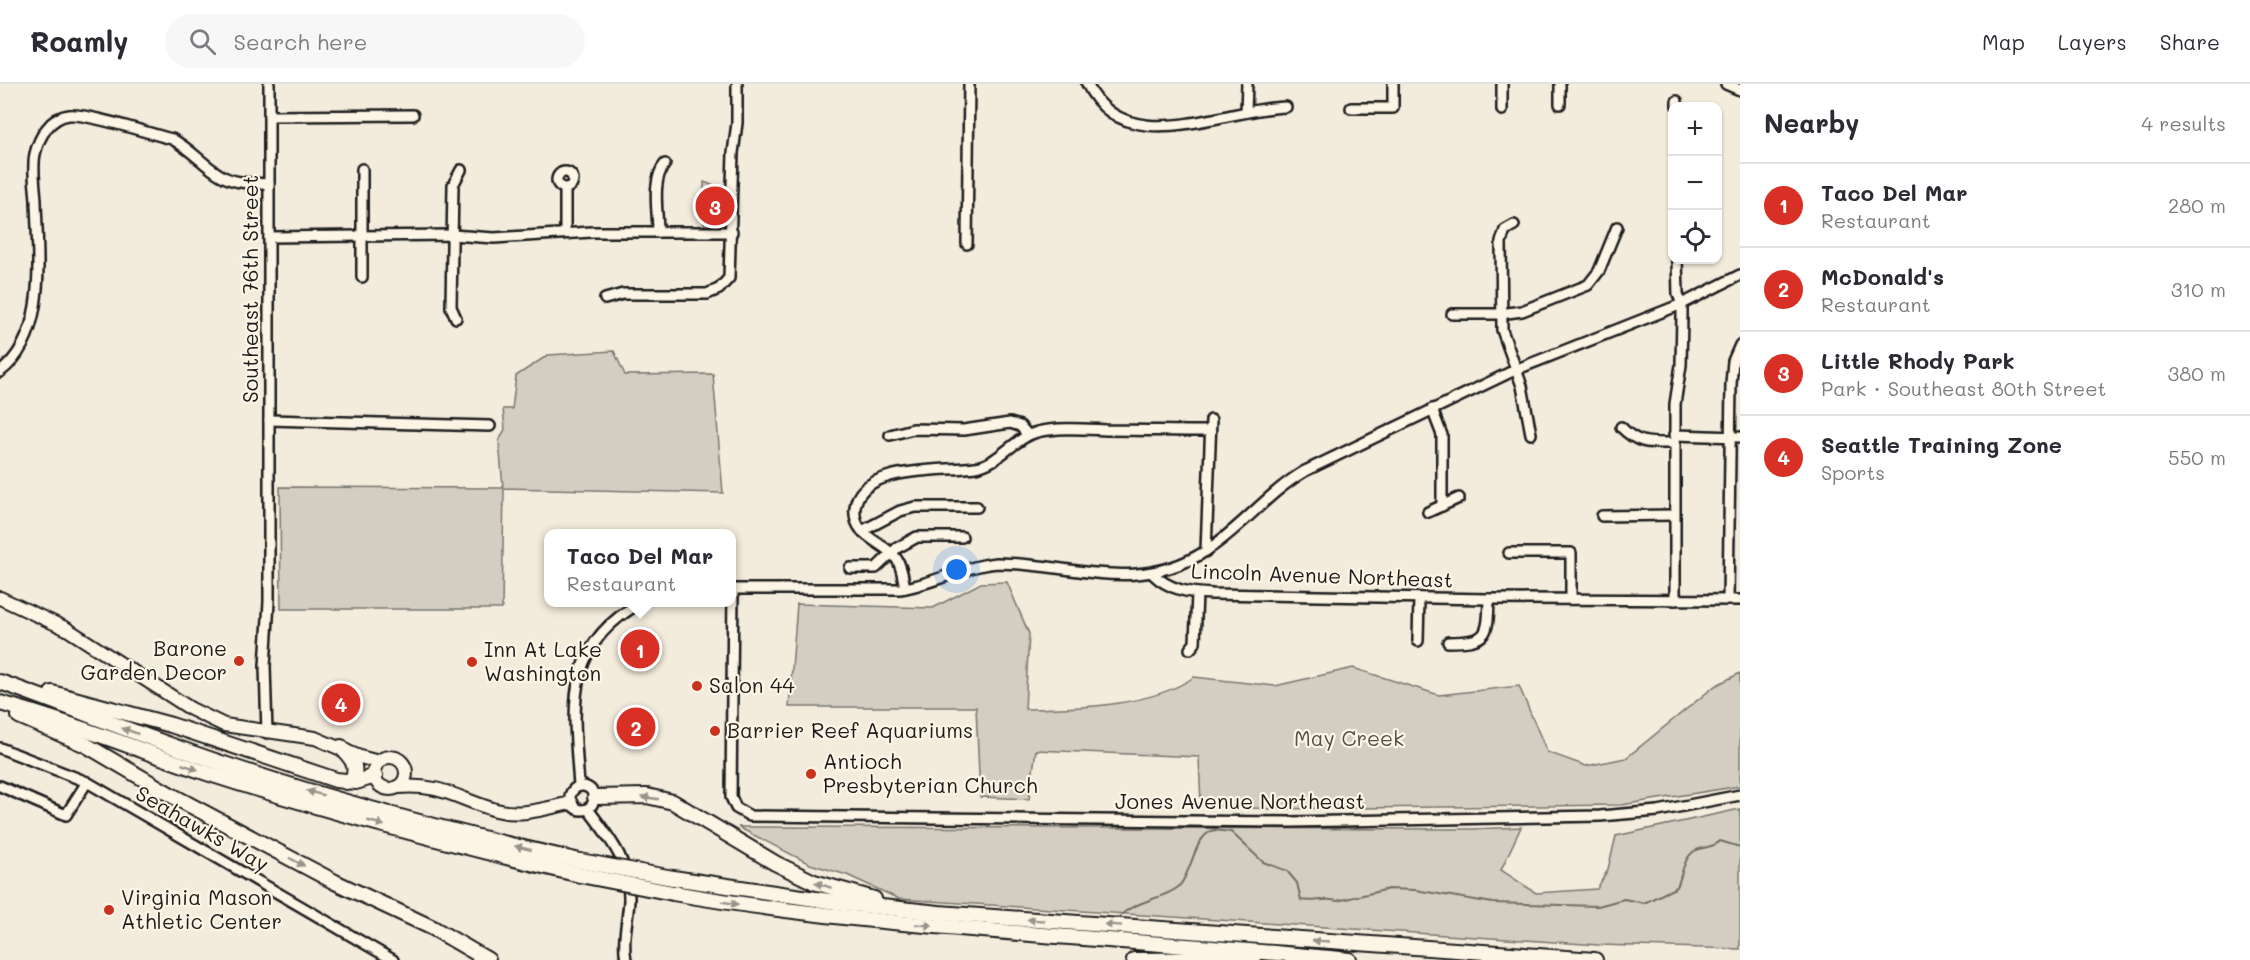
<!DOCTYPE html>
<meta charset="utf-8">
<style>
:root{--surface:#fff;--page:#f7f7f7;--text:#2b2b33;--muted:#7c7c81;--line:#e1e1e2;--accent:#d93025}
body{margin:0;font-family:Mali,sans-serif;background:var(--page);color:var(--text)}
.controls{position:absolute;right:18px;top:18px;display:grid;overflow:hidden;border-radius:12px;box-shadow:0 2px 4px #0004}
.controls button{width:54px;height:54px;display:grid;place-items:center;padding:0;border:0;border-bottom:2px solid var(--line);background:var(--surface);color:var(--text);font:30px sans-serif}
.you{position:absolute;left:957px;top:486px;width:21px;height:21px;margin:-15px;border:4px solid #fff;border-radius:50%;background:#1a73e8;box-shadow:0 0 0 9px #1a73e833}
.badge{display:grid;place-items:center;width:39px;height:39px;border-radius:50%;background:var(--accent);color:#fff;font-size:20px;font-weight:700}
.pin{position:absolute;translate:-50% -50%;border:3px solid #fff;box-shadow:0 2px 6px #0006}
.popup{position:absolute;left:544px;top:445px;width:192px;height:78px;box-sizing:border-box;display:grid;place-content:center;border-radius:12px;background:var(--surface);filter:drop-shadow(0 2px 4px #0005);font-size:20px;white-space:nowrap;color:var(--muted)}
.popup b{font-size:22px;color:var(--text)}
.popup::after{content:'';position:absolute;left:50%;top:100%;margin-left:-12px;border:12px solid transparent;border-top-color:var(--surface)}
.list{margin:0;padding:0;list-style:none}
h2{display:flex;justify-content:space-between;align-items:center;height:78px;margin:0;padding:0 24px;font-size:26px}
h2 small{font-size:20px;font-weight:400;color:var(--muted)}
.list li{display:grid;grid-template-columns:39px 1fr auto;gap:18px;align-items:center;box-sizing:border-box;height:84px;padding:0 24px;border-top:2px solid var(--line)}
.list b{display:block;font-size:22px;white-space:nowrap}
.list p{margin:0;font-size:20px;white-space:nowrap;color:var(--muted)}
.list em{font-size:20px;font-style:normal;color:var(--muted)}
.icon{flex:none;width:33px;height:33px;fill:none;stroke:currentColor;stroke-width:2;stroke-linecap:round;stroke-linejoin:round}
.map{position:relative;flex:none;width:1740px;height:876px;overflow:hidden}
header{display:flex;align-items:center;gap:36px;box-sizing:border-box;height:84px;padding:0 30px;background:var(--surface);border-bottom:2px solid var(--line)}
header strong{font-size:28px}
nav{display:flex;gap:33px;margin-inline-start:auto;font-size:21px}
.search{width:420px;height:54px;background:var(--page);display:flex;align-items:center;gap:15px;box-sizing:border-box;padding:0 21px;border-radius:33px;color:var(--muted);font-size:22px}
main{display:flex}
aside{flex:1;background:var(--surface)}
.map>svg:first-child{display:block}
.green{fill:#d3cec1;stroke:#78756e;stroke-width:1.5}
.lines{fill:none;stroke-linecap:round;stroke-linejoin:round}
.stream{stroke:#716e68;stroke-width:2}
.minor-casing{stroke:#1c1c1c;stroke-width:14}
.major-casing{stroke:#1c1c1c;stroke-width:16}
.highway-casing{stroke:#1c1c1c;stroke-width:18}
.minor{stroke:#fcf5e5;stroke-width:9}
.major{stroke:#fcf5e5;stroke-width:12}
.highway{stroke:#fcf5e5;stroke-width:14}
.highway-bridge-casing{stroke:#1c1c1c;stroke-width:18;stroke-linecap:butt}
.highway-bridge{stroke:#fcf5e5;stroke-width:14}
.oneway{fill:#97938b}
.poi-dot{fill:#c8321e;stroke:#fcf5e5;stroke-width:2}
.labels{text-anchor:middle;stroke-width:4.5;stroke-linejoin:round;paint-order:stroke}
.street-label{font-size:21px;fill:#1c1c1c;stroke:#fcf5e5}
.poi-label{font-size:21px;fill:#1c1c1c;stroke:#fcf5e5;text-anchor:start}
.park-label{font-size:21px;fill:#53514e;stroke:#fcf5e5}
</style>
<header>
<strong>Roamly</strong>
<div class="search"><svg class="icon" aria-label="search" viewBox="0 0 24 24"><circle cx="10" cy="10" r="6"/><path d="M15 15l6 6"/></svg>Search here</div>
<nav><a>Map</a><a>Layers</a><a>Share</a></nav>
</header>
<main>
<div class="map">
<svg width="1740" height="876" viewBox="0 0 1740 876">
<rect width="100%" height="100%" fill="#f3ecdd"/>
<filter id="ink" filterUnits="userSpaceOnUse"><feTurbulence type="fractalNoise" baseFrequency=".0167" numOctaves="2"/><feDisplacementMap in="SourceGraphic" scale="12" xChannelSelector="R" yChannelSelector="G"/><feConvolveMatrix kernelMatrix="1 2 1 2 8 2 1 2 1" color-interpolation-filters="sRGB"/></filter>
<g filter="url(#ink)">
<g class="green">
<polygon points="704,98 727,107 727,136 720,141 704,141"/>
<polygon points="614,267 625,291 713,290 723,409 504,404 502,525 281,525 280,403 503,404 499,357 505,345 503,325 512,325 516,292 548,271"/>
<path d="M 1007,498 L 1029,550 L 1025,625 C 1077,624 1151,623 1194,593 L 1275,602 L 1353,584 L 1439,611 L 1519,602 L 1547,668 L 1586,682 L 1626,674 L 1715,602 L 1740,589 L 1740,702 L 1621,721 L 1270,725 L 1201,721 L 1199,673 L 1036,666 L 1029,715 L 980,713 L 976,623 L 789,623 L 797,520 L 933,524 L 981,499 Z"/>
<polygon points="1740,725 1740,865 1599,861 899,815 847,791 810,780 738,743 1474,745 1521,743 1501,786 1536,809 1597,805 1608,785 1616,752"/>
</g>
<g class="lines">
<path class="stream" d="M 1117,837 C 1125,818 1170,814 1180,801 C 1193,785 1194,752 1214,746 L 1231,748 L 1263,778 L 1287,787 L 1297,799 L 1301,816 C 1313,819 1325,813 1337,817 L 1389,805 L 1415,806 L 1493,819 L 1598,822 L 1624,815 L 1644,819 L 1677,803 C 1682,792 1683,776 1693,768 C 1701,762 1713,765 1720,757 L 1740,763"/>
<g class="minor-casing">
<g id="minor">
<path d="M 1087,0 C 1125,77 1223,24 1286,23"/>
<polyline points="1560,0 1560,20"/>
<polyline points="1726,0 1740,6"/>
<polyline points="1677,22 1677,17"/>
<polyline points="1351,24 1393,24 1393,0"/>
<polyline points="1502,26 1502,0"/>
<polyline points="1246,28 1247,0"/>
<polyline points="269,32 413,31"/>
<polyline points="362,85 362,193"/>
<circle cx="565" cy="96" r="8"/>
<polyline points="565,105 565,149"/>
<polyline points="1514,141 1505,146 1501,158 1502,246 1522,302 1531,350"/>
<path d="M 658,148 C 658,128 651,96 665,80"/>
<polyline points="269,153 452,151 494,154 592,148 732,148"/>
<polyline points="967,160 969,0"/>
<polyline points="605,215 623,210 707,210 719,205 729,194 733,69 737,39 737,0"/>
<polyline points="1452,230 1500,230 1522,227 1588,201 1599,187 1617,143"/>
<polyline points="456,234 451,223 453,101 461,86"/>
<path d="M 0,288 C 49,251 37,170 36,116 C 35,101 32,84 35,70 C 39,53 50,33 69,31 C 87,29 151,50 172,55 C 191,65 204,82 222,92 C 236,100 254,99 269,100"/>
<polyline points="1432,325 1442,351 1442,422"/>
<polyline points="269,336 490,342"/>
<path d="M 1621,343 C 1638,361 1651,359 1674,359"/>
<polyline points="890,351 913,345 964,346 1010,339 1020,342 1028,351"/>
<polyline points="1674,351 1740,353"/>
<polyline points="1428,428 1459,414"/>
<polyline points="1602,432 1674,431"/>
<polyline points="862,447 900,427 915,423 977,423"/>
<polyline points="1206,467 1211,336"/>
<polyline points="1509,469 1571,469 1571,515"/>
<polyline points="850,484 876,484 897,464 917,453 962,453"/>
<path d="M 1153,490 C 1169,506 1190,509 1212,510 L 1489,515 L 1740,516"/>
<path d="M 905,504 C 903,494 902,482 896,474 C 882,456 852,453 855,424 C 859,380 944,388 975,383 C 999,380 1014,354 1037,348 C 1059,343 1083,345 1106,346 C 1140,346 1175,347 1210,347"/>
<path d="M 732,505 L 900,505 C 934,500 963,482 997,479 C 1070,479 1136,511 1204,468 C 1240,446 1267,409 1305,387 L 1515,286 L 1682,220 L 1740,191"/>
<polyline points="733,505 731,713 736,724 750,732 1290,738 1600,732 1658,727 1740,711"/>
<polyline points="1675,516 1675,320 1681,281 1682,232 1682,220 1678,210 1677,176"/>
<polyline points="1728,516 1731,300 1733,277 1740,261"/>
<polyline points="1418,557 1419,514"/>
<path d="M 1448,558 C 1488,558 1488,552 1489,515"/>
<polyline points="1190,565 1195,559 1197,509"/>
<polyline points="267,649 265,582 269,518 269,0"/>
<polyline points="0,664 87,698 393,876"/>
<circle cx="582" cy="714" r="12"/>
<polyline points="0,702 66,731 87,698"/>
<path d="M 579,702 C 574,625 561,562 642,518"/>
<path d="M 588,725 C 610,755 630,777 629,816 C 628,837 622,855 626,876"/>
</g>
</g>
<g class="major-casing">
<g id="major">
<polyline points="0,514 67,545 191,625 224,641 315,654 360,673 379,678"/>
<circle cx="390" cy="689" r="16"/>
<path d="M 397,703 C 442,699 457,715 496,726 C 521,733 547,724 571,719"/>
</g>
</g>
<g class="highway-casing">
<g id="highway">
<path d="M 0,598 C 79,626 156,658 236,684 C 348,721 464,751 580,777"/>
<polyline points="52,609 171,641 336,696 356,698 375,692"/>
<path d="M 0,619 C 71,638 138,666 207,689 C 330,729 455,761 580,791"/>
<polyline points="19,632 86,661 171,711 335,798 433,844 488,876"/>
<path d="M 341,663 C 350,673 358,680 353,694 L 346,698"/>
<polyline points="595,713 647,712 673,718 775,779 814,798 874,815"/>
<polyline points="673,794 843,819 939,829 1595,876"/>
<path d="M 673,809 C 896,848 1124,853 1349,876"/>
<polyline points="1134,876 1253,875"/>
</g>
</g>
<use href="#minor" class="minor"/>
<use href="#major" class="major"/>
<use href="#highway" class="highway"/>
<g class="highway-bridge-casing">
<g id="highway-bridge">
<polyline points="580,777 673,794"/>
<polyline points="580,791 673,809"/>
</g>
</g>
<use href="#highway-bridge" class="highway-bridge"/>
</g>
<defs><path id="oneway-solid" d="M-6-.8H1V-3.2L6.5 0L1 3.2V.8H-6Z" transform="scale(1.5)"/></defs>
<g class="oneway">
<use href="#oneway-solid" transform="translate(130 647) rotate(-160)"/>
<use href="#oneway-solid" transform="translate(190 683) rotate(19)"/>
<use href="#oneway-solid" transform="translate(315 709) rotate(-165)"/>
<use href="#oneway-solid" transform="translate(650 714) rotate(-172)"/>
<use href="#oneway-solid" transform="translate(376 739) rotate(16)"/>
<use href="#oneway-solid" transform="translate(523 764) rotate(-166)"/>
<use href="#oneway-solid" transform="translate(297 778) rotate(28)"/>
<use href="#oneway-solid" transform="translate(823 801) rotate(-162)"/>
<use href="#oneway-solid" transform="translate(730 819) rotate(9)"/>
<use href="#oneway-solid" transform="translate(1036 836) rotate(-176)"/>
<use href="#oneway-solid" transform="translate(924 841) rotate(4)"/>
<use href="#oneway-solid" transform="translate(1113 841) rotate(-176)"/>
<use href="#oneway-solid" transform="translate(1321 857) rotate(-177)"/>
</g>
</g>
<g class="poi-dot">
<circle cx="239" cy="577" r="6"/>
<circle cx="472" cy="578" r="6"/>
<circle cx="697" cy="602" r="6"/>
<circle cx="715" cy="647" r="6"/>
<circle cx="811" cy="690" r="6"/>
<circle cx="109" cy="826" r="6"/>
</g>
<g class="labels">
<g class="street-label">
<text transform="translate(251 205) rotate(-90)" y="7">Southeast 76th Street</text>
<text transform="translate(1322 492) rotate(2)" y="7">Lincoln Avenue Northeast</text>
<text x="1240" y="725">Jones Avenue Northeast</text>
<text transform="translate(202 745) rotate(30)" y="7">Seahawks Way</text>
</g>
<g class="poi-label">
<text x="227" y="572" text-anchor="end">Barone<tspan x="227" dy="24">Garden Decor</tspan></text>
<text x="484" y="573">Inn At Lake<tspan x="484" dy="24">Washington</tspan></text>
<text x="709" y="609">Salon 44</text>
<text x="727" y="654">Barrier Reef Aquariums</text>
<text x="823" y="685">Antioch<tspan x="823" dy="24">Presbyterian Church</tspan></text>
<text x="121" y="821">Virginia Mason<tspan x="121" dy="24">Athletic Center</tspan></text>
</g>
<g class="park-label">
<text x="1349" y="662">May Creek</text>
</g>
</g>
</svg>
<div class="controls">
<button>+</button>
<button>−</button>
<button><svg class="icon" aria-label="locate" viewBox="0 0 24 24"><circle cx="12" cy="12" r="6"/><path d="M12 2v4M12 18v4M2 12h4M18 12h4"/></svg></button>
</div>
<div class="you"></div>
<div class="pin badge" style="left:640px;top:565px">1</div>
<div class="popup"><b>Taco Del Mar</b>Restaurant</div>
<div class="pin badge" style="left:636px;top:643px">2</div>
<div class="pin badge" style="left:715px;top:122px">3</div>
<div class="pin badge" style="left:341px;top:619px">4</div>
</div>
<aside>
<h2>Nearby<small>4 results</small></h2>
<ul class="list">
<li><span class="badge">1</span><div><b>Taco Del Mar</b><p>Restaurant</p></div><em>280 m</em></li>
<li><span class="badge">2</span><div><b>McDonald's</b><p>Restaurant</p></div><em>310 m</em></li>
<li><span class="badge">3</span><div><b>Little Rhody Park</b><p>Park · Southeast 80th Street</p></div><em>380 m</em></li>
<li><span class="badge">4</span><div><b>Seattle Training Zone</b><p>Sports</p></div><em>550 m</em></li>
</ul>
</aside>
</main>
